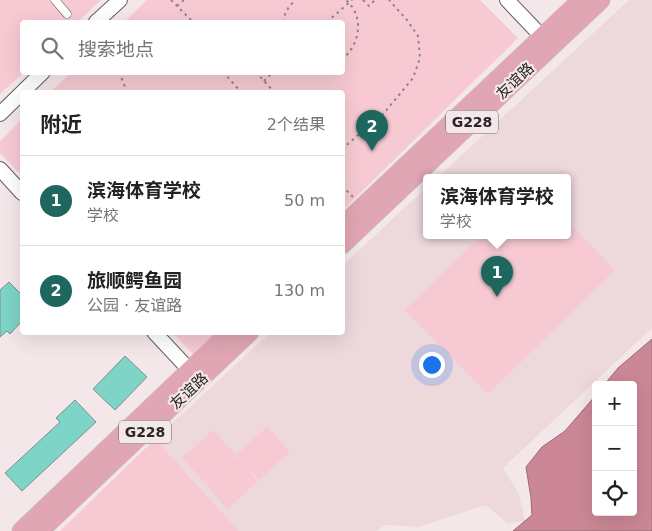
<!DOCTYPE html>
<html lang="zh">
<meta charset="utf-8">
<style>
:root{--surface:#fff;--page:#f2f2f2;--text:#222;--muted:#767676;--line:#e0e0e0;--accent:#1e675e}
body{margin:0;font-family:"DejaVu Sans","Noto Sans SC",sans-serif;background:var(--page);color:var(--text)}
.controls{position:absolute;right:15px;bottom:15px;display:grid;overflow:hidden;border-radius:5px;box-shadow:0 5px 20px #0002}
.controls button{width:45px;height:45px;display:grid;place-items:center;padding:0;border:0;border-bottom:1px solid var(--line);background:var(--surface);color:var(--text);font:25px sans-serif}
.you{position:absolute;left:431px;top:364px;width:18px;height:18px;margin:-12px;border:4px solid #fff;border-radius:50%;background:#1a73e8;box-shadow:0 0 0 8px #1a73e833}
.badge{display:grid;place-items:center;width:32px;height:32px;border-radius:50%;background:var(--accent);color:#fff;font-size:16px;font-weight:700}
.pin{position:absolute;translate:-50% -41px;filter:drop-shadow(0 1px 2px #0008)}
.pin::after{content:'';position:absolute;top:26px;width:18px;height:15px;background:inherit;clip-path:polygon(0 0,100% 0,50% 100%)}
.popup{position:absolute;left:423px;top:174px;width:148px;height:65px;box-sizing:border-box;display:grid;place-content:center;border-radius:5px;background:var(--surface);filter:drop-shadow(0 1px 4px #0005);font-size:16px;white-space:nowrap;color:var(--muted)}
.popup b{font-size:19px;color:var(--text)}
.popup::after{content:'';position:absolute;left:50%;top:100%;margin-left:-10px;border:10px solid transparent;border-top-color:var(--surface)}
.list{margin:0;padding:0;list-style:none}
h2{display:flex;justify-content:space-between;align-items:center;height:65px;margin:0;padding:0 20px;font-size:21px}
h2 small{font-size:16px;font-weight:400;color:var(--muted)}
.list li{display:grid;grid-template-columns:32px 1fr auto;gap:15px;align-items:center;box-sizing:border-box;height:90px;padding:0 20px;border-top:1px solid var(--line)}
.list b{display:block;font-size:19px;white-space:nowrap}
.list p{margin:0;font-size:16px;white-space:nowrap;color:var(--muted)}
.list em{font-size:16px;font-style:normal;color:var(--muted)}
.icon{flex:none;width:28px;height:28px;fill:none;stroke:currentColor;stroke-width:2;stroke-linecap:round;stroke-linejoin:round}
.map{position:relative;flex:none;width:652px;height:531px;overflow:hidden}
.search{position:absolute;background:var(--surface);box-shadow:0 5px 20px #0002;left:20px;top:20px;width:325px;height:55px;display:flex;align-items:center;gap:12px;box-sizing:border-box;padding:0 18px;border-radius:5px;color:var(--muted);font-size:19px}
.panel{position:absolute;background:var(--surface);box-shadow:0 5px 20px #0002;left:20px;top:90px;width:325px;height:245px;border-radius:5px}
.map>svg:first-child{display:block}
.built{fill:#edd8dc}
.green{fill:#f7cad3}
.water{fill:#cb8796;stroke:#9b6a74}
.building{fill:#7ed4c7;stroke:#818d8b}
.lines{fill:none;stroke-linecap:round;stroke-linejoin:round}
.pedestrian-casing{stroke:#685e60;stroke-width:9}
.tertiary-casing{stroke:#685e60;stroke-width:16}
.trunk-casing{stroke:#c8c6c7;stroke-width:19}
.path{stroke:#8d8485;stroke-width:2;stroke-dasharray:2.5 4;stroke-linecap:butt}
.pedestrian{stroke:#fff;stroke-width:8}
.tertiary{stroke:#fff;stroke-width:14}
.trunk{stroke:#e0a6b3;stroke-width:18}
.labels{text-anchor:middle;stroke-width:4.5;stroke-linejoin:round;paint-order:stroke}
.shield{fill:#f4e7e9;stroke:#675f60;stroke-width:1}
.shield-label{font-size:14px;font-weight:bold;fill:#2a2526}
.street-label{font-size:15px;fill:#2a2526;stroke:#f4e7e9}
</style>
<div class="map">
<svg width="652" height="531" viewBox="0 0 652 531">
<rect width="100%" height="100%" fill="#f4e7e9"/>
<polygon class="built" points="629,0 652,0 652,328 503,468 519,494 525,521 507,523 486,505 418,527 385,525 376,531 239,531 155,439 270,333 342,332 343,265 427,187 427,236 567,236 567,178 437,178"/>
<g class="green">
<polygon points="0,0 101,0 77,22 22,22 23,73 0,94"/>
<polygon points="147,0 480,0 518,38 343,210 342,92 50,92 71,73 342,72 342,22 124,22"/>
<polygon points="22,119 22,176 0,153 0,141"/>
<polygon points="567,221 615,270 488,394 405,310 481,236 567,236"/>
<polygon points="173,333 217,333 194,355"/>
<polygon points="267,427 290,452 259,480 236,455"/>
<polygon points="213,430 236,455 205,483 182,458"/>
<polygon points="155,439 239,531 60,531"/>
<polygon points="236,456 258,481 227,509 205,484"/>
</g>
<polygon class="water" points="652,339 652,531 513,531 532,515 531,498 526,467 542,447 565,431 596,395 596,512 633,512 633,385 604,385 618,368"/>
<g class="building">
<polygon points="9,282 22,295 22,321 10,334 7,331 0,337 0,290"/>
<polygon points="125,356 147,377 115,410 93,389"/>
<polygon points="75,400 96,422 22,491 5,473 60,422 56,418"/>
</g>
<g class="lines">
<g class="pedestrian-casing">
<polyline id="pedestrian" points="55,0 67,14"/>
</g>
<g class="tertiary-casing">
<g id="tertiary">
<polyline points="507,0 548,43"/>
<polyline points="96,22 120,0"/>
<polyline points="0,114 43,72"/>
<polyline points="0,169 22,193"/>
<polyline points="154,332 196,377"/>
</g>
</g>
<g class="trunk-casing">
<g id="trunk">
<polyline points="342,226 581,0"/>
<polyline points="342,245 601,0"/>
<polyline points="21,531 230,332"/>
<polyline points="40,531 250,332"/>
</g>
</g>
<g class="path">
<polyline points="171,0 193,22"/>
<polyline points="363,0 369,6 375,0"/>
<polyline points="177,6 184,0"/>
<path d="M 283,22 C 284,14 289,5 296,0"/>
<polyline points="327,22 352,0"/>
<path d="M 342,60 C 360,44 365,17 346,0"/>
<polyline points="119,72 127,92"/>
<polyline points="223,72 241,92"/>
<polyline points="256,72 274,92"/>
<polyline points="264,81 273,72"/>
<polyline points="342,149 384,113 413,78 420,58 418,36 407,20 389,0"/>
<polyline points="342,186 353,197"/>
</g>
<use href="#pedestrian" class="pedestrian"/>
<use href="#tertiary" class="tertiary"/>
<use href="#trunk" class="trunk"/>
</g>
<g class="labels">
<g class="shield">
<rect x="446" y="110.5" width="52" height="23" rx="4"/>
<rect x="119" y="420.5" width="52" height="23" rx="4"/>
</g>
<g class="shield-label">
<text x="472" y="127">G228</text>
<text x="145" y="437">G228</text>
</g>
<g class="street-label">
<text transform="translate(515 81) rotate(-43)" y="5">友谊路</text>
<text transform="translate(189 391) rotate(-43)" y="5">友谊路</text>
</g>
</g>
</svg>
<div class="controls">
<button>+</button>
<button>−</button>
<button><svg class="icon" aria-label="locate" viewBox="0 0 24 24"><circle cx="12" cy="12" r="6"/><path d="M12 2v4M12 18v4M2 12h4M18 12h4"/></svg></button>
</div>
<div class="you"></div>
<div class="pin badge" style="left:497px;top:297px">1</div>
<div class="popup"><b>滨海体育学校</b>学校</div>
<div class="pin badge" style="left:372px;top:151px">2</div>
<div class="search"><svg class="icon" aria-label="search" viewBox="0 0 24 24"><circle cx="10" cy="10" r="6"/><path d="M15 15l6 6"/></svg>搜索地点</div>
<section class="panel">
<h2>附近<small>2个结果</small></h2>
<ul class="list">
<li><span class="badge">1</span><div><b>滨海体育学校</b><p>学校</p></div><em>50 m</em></li>
<li><span class="badge">2</span><div><b>旅顺鳄鱼园</b><p>公园 · 友谊路</p></div><em>130 m</em></li>
</ul>
</section>
</div>
